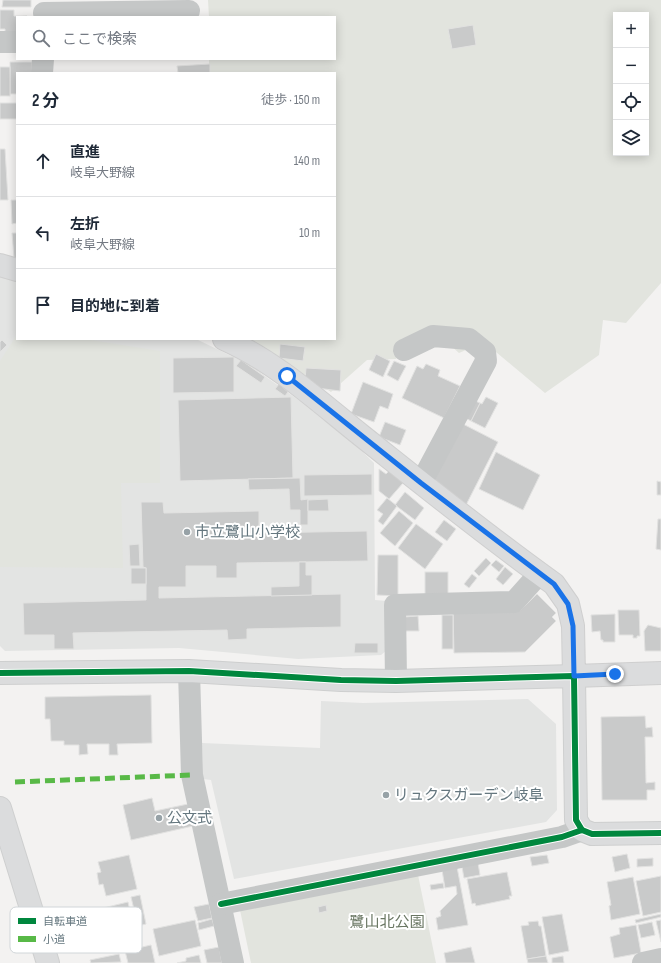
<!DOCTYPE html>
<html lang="ja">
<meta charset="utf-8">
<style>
:root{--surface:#fff;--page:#f2f2f3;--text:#1f2937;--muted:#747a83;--line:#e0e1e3}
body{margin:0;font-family:"Sofia Sans Condensed","Noto Sans JP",sans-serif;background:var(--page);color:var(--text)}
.controls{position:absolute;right:12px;top:12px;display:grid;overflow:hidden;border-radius:0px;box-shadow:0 2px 10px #0003}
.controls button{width:36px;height:36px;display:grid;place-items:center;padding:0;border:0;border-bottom:1px solid var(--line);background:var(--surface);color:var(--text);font:20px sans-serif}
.stop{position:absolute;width:12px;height:12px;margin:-9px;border:3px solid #1a73e8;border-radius:50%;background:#fff}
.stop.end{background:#1a73e8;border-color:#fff;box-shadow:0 1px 4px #0008}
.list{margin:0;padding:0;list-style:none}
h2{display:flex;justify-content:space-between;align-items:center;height:52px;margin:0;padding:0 16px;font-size:17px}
h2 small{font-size:13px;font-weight:400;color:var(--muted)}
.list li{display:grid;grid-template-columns:26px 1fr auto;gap:12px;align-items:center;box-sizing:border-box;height:72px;padding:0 16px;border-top:1px solid var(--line)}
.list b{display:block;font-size:15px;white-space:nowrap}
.list p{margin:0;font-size:13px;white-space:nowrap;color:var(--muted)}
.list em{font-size:13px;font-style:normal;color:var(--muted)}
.icon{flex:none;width:22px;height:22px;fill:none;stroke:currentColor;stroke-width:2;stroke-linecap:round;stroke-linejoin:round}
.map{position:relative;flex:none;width:661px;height:963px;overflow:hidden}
.search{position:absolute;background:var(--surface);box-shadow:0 2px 10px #0003;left:16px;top:16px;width:320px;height:44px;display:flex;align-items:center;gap:10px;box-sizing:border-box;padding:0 14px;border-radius:0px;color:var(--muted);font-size:15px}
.panel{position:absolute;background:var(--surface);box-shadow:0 2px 10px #0003;left:16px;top:72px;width:320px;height:268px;border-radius:0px}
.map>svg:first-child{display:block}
.built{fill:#e3e4e3}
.green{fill:#e2e4de;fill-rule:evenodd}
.building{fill:#c9caca;stroke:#e2e2e1}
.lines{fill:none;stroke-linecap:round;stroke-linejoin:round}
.secondary-casing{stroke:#cecfcf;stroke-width:24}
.primary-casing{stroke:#cfcfcf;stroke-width:24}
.street{stroke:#c5c7c7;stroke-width:22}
.secondary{stroke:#dbdcdd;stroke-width:22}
.primary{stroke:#dbdcdd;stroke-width:22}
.quiet{stroke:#58b947;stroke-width:5;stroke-dasharray:10 5;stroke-linecap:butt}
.cycleway-casing{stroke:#fff;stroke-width:8}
.cycleway{stroke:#00873e;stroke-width:6}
.route{stroke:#1a73e8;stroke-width:5}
.poi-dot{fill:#97a2a7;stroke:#fff;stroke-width:1.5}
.labels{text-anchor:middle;stroke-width:4;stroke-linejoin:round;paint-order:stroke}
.poi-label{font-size:15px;fill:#65777f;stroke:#fff;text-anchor:start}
.park-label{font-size:15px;fill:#6a7763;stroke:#fff}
.key{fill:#fff;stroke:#d1d6d9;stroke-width:1}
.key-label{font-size:11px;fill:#65777f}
</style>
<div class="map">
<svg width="661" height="963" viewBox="0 0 661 963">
<rect width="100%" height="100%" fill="#f3f2f1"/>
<g class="built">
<polygon points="0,271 17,277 17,339 196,339 248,364 339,429 374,463 375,600 387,601 387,650 381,655 298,659 179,648 5,651 0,646"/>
<polygon points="528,699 556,724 557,810 546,822 234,879 211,780 203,779 202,743 320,748 321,701 363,703"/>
</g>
<g class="green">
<path d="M 208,0 L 661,0 L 661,283 L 626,323 L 603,320 L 599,355 L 545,393 L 484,342 L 459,353 L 431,328 L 402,339 L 396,359 L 367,360 L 331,392 L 250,339 L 335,339 L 335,73 L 209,73 L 209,59 L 335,59 L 335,17 L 209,17 ZM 616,15 L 646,15 L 646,153 L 616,153 Z"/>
<polygon points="17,335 17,339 84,339 160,351 160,483 121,483 123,568 0,567 0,361"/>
<polygon points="418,875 436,963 251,963 240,910"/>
</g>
<g class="building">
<polygon points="3,0 31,0 31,7 2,7"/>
<polygon points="0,10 14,10 14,16 27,16 17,17 17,34 5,34 5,29 0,29"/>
<polygon points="473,25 476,45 452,49 448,29"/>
<polygon points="10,62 32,62 32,73 17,73 17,94 10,94"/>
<polygon points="210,64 210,73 178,73 177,66"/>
<rect x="0" y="67" width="10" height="29"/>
<rect x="0" y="103" width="17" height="16"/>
<polygon points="0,149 5,149 8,200 0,200"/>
<polygon points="11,200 17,200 17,223 12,224"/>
<polygon points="12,233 17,233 17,257 14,258"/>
<polygon points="2,340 7,345 0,352 0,342"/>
<polygon points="280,344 305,347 303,361 279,358"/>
<polygon points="376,354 390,361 383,377 369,370"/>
<polygon points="234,357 234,392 173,393 173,358"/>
<polygon points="241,360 265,377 261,383 236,366"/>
<polygon points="394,361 406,366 398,381 387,375"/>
<polygon points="426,364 440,370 438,376 460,386 444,418 402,398 417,366 423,369"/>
<polygon points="306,368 341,370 340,391 317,388 305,380"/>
<polygon points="363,382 393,394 388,409 380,406 374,422 351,414"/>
<polygon points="279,384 288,392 285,396 275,389"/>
<polygon points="291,397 293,478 180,481 178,400"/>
<polygon points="486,397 498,403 485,428 471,421 480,403 482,404"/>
<polygon points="473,400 480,403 471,421 464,417"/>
<polygon points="385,422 406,430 400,445 379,437"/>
<polygon points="461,423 498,442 466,505 431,478"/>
<polygon points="496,452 540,475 523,510 479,489"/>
<polygon points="379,469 386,474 389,471 403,483 389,499 379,491"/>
<polygon points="372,474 372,495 304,496 304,475"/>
<polygon points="300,478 301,500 308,499 308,525 300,525 300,510 290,510 289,489 249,490 248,479"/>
<polygon points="657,481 661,482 661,495 657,495"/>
<polygon points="405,492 424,508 415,520 395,505"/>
<polygon points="387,498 397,506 383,525 378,521 383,514 377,510"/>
<polygon points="328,499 329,511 308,511 308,500"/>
<polygon points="141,502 163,502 164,513 259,511 259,533 367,531 368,561 237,563 237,578 216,578 216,566 186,566 186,587 159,587 159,598 341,594 341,627 247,629 247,639 228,640 227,630 73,633 74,649 54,649 54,635 24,635 23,603 146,600 146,568 143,567"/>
<polygon points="399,511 413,523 395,546 380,533"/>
<polygon points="658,519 661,519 661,550 656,549"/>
<polygon points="444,520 456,529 447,541 435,532"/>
<polygon points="416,524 443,544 425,569 398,548"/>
<polygon points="139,544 140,566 130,566 129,545"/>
<polygon points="378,555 398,555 398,596 377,595"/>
<polygon points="486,558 491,563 479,576 474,571"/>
<polygon points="496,560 504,566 499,572 491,565"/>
<polygon points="299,562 306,562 306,575 312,575 312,595 271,596 271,587 299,586"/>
<polygon points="505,567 513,574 503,585 496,579"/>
<rect x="131" y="568" width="15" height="16"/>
<rect x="425" y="572" width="23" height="23"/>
<polygon points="472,574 477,578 469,588 464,584"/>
<polygon points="537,594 556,613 552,617 556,621 525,652 454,653 453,610 521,610"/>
<polygon points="618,610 639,610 640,636 637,636 637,638 633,638 633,635 619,635"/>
<polygon points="615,614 615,642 603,642 603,640 601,640 600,631 592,632 591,615"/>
<rect x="442" y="615" width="11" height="34"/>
<polygon points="418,616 419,631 404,631 404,617"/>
<polygon points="648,625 661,628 661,651 645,651 644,631"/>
<polygon points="355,643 378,643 378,653 354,653"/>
<polygon points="151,695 152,743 117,744 118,755 109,755 109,744 87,744 88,754 79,755 79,745 64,745 64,741 51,741 50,719 45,719 45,697"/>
<polygon points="645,716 646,728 652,727 653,737 645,737 646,783 655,782 655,790 647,790 647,800 602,800 601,717"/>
<polygon points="152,798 155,811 188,804 193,826 131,840 123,805"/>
<polygon points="627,854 630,868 615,872 612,857"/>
<polygon points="129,855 137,889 106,896 103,884 99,885 97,873 101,872 98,862"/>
<polygon points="547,855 549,863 532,866 530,857"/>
<polygon points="653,858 653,866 637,867 637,859"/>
<polygon points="478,863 480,875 464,878 462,867"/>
<polygon points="457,867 468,925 438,930 436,918 441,916 440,911 457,894 456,886 445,888 442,870"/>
<polygon points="507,872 512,896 509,896 510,899 476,906 475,903 472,904 467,879"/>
<polygon points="661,876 661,912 643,916 636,881"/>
<polygon points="633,877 640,914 611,920 609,906 611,905 607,882"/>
<polygon points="443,883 444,888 431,890 430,885"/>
<polygon points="140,895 146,924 138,926 131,897"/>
<polygon points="128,902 134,930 105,937 99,909"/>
<polygon points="209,904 212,918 198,921 194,907"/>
<polygon points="326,905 327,911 319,913 318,907"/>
<polygon points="562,914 569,951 549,955 542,917"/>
<polygon points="661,914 661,917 636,923 635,920"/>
<polygon points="212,919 214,926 199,930 198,923"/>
<polygon points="195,920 201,946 159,956 153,929"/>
<polygon points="661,920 661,942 656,921"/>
<polygon points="538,921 539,926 541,926 546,956 527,959 521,926 529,925 528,922"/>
<polygon points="652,922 655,935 641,938 638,925"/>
<polygon points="636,925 641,953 614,958 610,937 620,934 619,928"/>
<polygon points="151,945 155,963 128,963 125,951"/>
<polygon points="219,947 222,963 207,963 204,950"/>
<polygon points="471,947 475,963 446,963 444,953"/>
<polygon points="119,954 121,962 91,963 90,960"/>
<polygon points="199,955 201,963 177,963 186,961 186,958"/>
<polygon points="546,956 548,963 528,963 527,959"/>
<polygon points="563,956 564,963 552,963 552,958"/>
</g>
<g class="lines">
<g class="secondary-casing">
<g id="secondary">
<polyline points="0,673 189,671 341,680 396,681 574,676 576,820 582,830 592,834 661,833"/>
<polyline points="0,808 48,963"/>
</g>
</g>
<g class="primary-casing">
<g id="primary">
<polyline points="0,265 17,270"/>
<path d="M 224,339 C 276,362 318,401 362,436 C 425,486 488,537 554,584 L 568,604 L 573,626 L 574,676 L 661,673"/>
</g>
</g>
<g class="street">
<polyline points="44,13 189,11"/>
<polyline points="0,42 17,42"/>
<polyline points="42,73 43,59"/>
<polyline points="404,350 433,336 469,339 485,352 486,361 421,483"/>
<polyline points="189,671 192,775 233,963"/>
<polyline points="396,681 395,605 514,602 539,574"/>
<polyline points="221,904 562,837 582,830"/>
<polyline points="643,963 661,959"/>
</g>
<use href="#secondary" class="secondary"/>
<use href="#primary" class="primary"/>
<polyline class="quiet" points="15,782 192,775"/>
<g class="cycleway-casing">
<g id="cycleway">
<polyline points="0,673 189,671 341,680 396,681 574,676 576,820 582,830"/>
<polyline points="221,904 562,837 582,830 592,834 661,833"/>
</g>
</g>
<use href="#cycleway" class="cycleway"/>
</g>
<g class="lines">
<polyline class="route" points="287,376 421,483 554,584 568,604 573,626 574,676 615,674"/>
</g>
<g class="poi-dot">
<circle cx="187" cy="532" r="4"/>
<circle cx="386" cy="795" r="4"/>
<circle cx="159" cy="818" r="4"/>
</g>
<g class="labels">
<g class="poi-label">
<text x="195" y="537">市立鷺山小学校</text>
<text x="394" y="800">リュクスガーデン岐阜</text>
<text x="167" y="823">公文式</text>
</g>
<g class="park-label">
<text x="387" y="927">鷺山北公園</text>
</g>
</g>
<rect x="10" y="907" width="132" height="46" rx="6" class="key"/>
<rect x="18" y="918" width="18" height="6" fill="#00873e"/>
<rect x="18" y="936" width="18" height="6" fill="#58b947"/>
<g class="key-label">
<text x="43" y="925">自転車道</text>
<text x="43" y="943">小道</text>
</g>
</svg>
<div class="controls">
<button>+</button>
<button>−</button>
<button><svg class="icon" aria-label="locate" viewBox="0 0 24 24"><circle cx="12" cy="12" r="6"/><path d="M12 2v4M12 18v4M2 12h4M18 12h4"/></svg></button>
<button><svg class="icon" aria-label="layers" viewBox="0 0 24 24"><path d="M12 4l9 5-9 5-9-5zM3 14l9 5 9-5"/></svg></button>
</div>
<div class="stop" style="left:287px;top:376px"></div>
<div class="stop end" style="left:615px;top:674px"></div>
<div class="search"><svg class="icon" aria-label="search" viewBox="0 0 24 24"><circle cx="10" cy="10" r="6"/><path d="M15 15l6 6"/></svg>ここで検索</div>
<section class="panel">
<h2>2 分<small>徒歩 · 150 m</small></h2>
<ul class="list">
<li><svg class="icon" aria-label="ahead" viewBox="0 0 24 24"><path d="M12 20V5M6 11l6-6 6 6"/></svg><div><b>直進</b><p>岐阜大野線</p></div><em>140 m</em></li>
<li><svg class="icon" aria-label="left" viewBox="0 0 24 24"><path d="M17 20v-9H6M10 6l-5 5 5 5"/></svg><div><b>左折</b><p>岐阜大野線</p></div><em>10 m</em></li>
<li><svg class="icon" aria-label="arrive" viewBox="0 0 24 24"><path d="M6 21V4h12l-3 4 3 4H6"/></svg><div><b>目的地に到着</b></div></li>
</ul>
</section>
</div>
